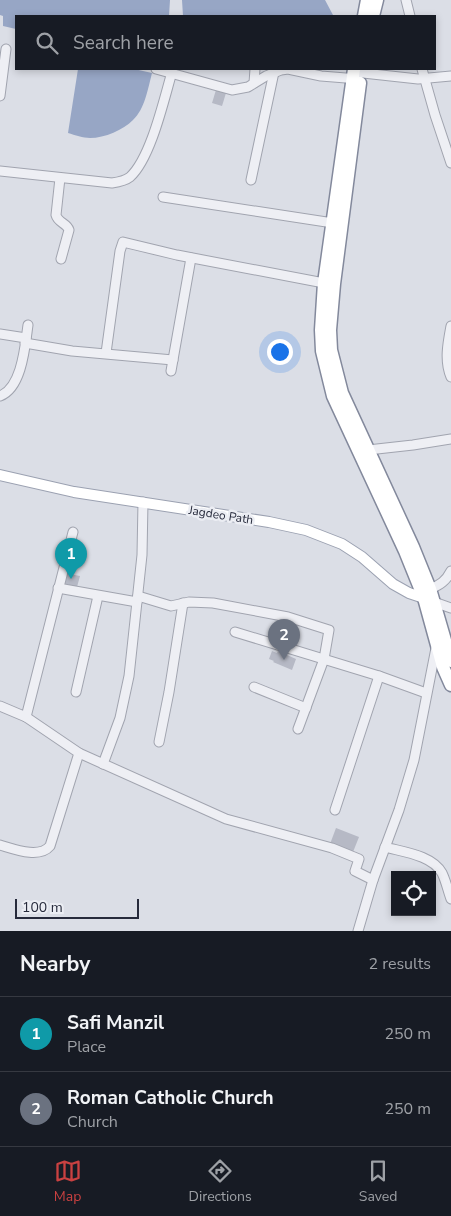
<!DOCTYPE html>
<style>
:root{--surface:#171b24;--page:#242831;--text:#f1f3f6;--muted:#9ea1a6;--line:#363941;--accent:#ca4141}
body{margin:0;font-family:"Nunito Sans",sans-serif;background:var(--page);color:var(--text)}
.controls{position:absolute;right:15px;bottom:15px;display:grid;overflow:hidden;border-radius:0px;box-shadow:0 2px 8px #0003}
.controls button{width:45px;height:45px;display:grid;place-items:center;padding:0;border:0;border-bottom:1px solid var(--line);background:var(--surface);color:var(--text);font:25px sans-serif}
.scale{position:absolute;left:15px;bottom:12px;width:124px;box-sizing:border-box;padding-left:5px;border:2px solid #262a3b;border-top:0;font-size:14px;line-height:18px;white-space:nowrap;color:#262a3b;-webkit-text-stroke:4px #ebedf3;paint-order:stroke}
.you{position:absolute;left:279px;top:351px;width:18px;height:18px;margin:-12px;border:4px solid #fff;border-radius:50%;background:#1a73e8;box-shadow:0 0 0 8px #1a73e833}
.badge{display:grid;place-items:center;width:32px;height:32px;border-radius:50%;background:var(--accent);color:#fff;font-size:16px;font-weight:700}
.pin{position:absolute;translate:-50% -41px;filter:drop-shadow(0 1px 2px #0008)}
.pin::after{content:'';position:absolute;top:26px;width:18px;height:15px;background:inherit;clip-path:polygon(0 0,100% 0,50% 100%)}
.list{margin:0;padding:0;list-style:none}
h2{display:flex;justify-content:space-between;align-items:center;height:65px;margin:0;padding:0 20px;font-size:21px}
h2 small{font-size:16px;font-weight:400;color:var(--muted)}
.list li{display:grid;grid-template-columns:32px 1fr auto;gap:15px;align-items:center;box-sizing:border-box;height:75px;padding:0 20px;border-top:1px solid var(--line)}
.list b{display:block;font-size:19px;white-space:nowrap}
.list p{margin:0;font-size:16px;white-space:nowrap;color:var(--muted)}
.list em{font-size:16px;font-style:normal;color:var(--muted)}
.icon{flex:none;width:28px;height:28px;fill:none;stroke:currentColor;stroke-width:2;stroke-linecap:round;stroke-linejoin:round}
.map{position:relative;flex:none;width:451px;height:931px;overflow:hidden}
.search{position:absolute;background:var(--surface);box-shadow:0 2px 8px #0003;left:15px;right:15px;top:15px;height:55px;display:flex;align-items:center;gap:12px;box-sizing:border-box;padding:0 18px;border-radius:0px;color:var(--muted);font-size:19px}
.sheet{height:215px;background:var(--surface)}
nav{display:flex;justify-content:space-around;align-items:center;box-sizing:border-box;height:70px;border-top:1px solid var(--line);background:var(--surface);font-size:14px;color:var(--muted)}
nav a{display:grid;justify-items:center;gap:2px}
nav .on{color:var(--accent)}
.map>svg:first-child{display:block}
.water{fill:#97a6c5}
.building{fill:#b6b9c5}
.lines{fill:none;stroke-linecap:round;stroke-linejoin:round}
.minor-casing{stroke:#a1a4af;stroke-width:11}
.major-casing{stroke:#9ba1b1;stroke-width:12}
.highway-casing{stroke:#83899c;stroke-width:15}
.minor{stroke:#eeeff4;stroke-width:9}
.major{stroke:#fff;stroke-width:10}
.highway{stroke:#fff;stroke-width:12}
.labels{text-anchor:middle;stroke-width:5;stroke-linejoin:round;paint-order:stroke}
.street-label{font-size:12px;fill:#262a3b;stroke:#ebedf3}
</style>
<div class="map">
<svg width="451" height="931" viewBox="0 0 451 931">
<rect width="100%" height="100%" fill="#dbdee6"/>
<g class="water">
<polygon points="0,0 170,0 169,16 16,16 16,29 3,26 3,16 0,15"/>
<polygon points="182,0 325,0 333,15 333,16 183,16"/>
<path d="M 78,69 L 134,69 L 152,73 C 148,88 145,109 133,120 C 123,130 105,138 90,138 C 83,138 75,135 68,133 Z"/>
</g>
<g class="building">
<polygon points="216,90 226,93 222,106 212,103"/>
<polygon points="64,573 80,576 77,587 62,583"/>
<polygon points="272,651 277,653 278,651 296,659 292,670 273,662 274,661 269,659"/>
<polygon points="336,828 359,837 353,852 330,844"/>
</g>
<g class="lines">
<g class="minor-casing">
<g id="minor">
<polyline points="406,0 410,16"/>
<polyline points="156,69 232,90 248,87 266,76 281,70 288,69 321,76 358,79"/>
<polyline points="422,69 435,115 451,163"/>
<polyline points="354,72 418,79 451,76"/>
<polyline points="254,83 255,69"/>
<polyline points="0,96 6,49"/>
<path d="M 0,171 L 112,183 C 119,182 125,181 130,177 C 151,158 164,99 172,72"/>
<path d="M 60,178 L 56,215 C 58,223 67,223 69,230 L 61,259"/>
<polyline points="251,180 274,72"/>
<polyline points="163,197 333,223"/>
<path d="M 451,326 C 448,342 444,361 451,377"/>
<polyline points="0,334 26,338"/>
<polyline points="25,343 72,351 173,360"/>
<polyline points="106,353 120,251 123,242 177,255 324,283"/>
<polyline points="171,371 191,258"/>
<path d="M 0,396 C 22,388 25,346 28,325"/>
<polyline points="368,450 413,445 451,439"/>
<polyline points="58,588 137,602"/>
<path d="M 430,589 C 440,585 446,581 451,571"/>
<polyline points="138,596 171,606 189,602 213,603 288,617 329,630 324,659 298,729"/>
<polyline points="434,602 451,608"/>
<polyline points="235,632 379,676 426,693"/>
<polyline points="254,687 306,708"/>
<polyline points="76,692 98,596"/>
<polyline points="0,706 26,717 73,532"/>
<polyline points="159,742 169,692 183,603"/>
<polyline points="79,753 226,819 332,848 359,859 355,871 373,880"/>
<polyline points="103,764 120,718 129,676 142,555 143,502"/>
<polyline points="335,810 379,676"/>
<path d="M 0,845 C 14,849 39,859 50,846 L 79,753 L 26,717"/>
<path d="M 385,847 C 403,852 432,855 442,873 C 446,881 448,891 451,899"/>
<polyline points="358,931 373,880 399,810 414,760 436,648"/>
</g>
</g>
<g class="major-casing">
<polyline id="major" points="0,475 74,492 269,522 306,530 342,544 362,557 393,584 409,593 424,598"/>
</g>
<g class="highway-casing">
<g id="highway">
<polyline points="364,16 367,0"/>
<polyline points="373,16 377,0"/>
<polyline points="354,69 324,283 321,330 322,351 333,396 405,551 424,598 443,667 451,685"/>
<polyline points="360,83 334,284 330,330 331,350 342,393 413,547 430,589 451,661"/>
</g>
</g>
<use href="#minor" class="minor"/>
<use href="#major" class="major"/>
<use href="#highway" class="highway"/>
</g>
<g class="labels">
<g class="street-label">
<text transform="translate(221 515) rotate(9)" y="4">Jagdeo Path</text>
</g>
</g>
</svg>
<div class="controls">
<button><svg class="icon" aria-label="locate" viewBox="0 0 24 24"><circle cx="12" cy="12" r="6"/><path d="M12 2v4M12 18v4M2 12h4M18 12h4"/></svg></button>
</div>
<div class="scale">100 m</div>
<div class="you"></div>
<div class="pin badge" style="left:71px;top:579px;background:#0f9aa8">1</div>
<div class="pin badge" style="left:284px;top:660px;background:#6b7280">2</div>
<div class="search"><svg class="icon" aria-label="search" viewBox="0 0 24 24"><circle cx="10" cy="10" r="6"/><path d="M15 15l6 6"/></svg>Search here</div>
</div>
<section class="sheet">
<h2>Nearby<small>2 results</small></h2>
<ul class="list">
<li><span class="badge" style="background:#0f9aa8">1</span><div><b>Safi Manzil</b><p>Place</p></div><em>250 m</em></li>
<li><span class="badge" style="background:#6b7280">2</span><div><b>Roman Catholic Church</b><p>Church</p></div><em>250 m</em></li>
</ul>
</section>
<nav>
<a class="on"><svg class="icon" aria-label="map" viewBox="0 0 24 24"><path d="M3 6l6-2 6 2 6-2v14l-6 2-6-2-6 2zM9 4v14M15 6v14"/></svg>Map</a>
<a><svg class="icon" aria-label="directions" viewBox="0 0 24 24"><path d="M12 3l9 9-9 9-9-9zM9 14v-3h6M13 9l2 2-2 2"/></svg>Directions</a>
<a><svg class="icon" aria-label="saved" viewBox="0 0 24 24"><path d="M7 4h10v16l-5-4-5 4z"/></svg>Saved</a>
</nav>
